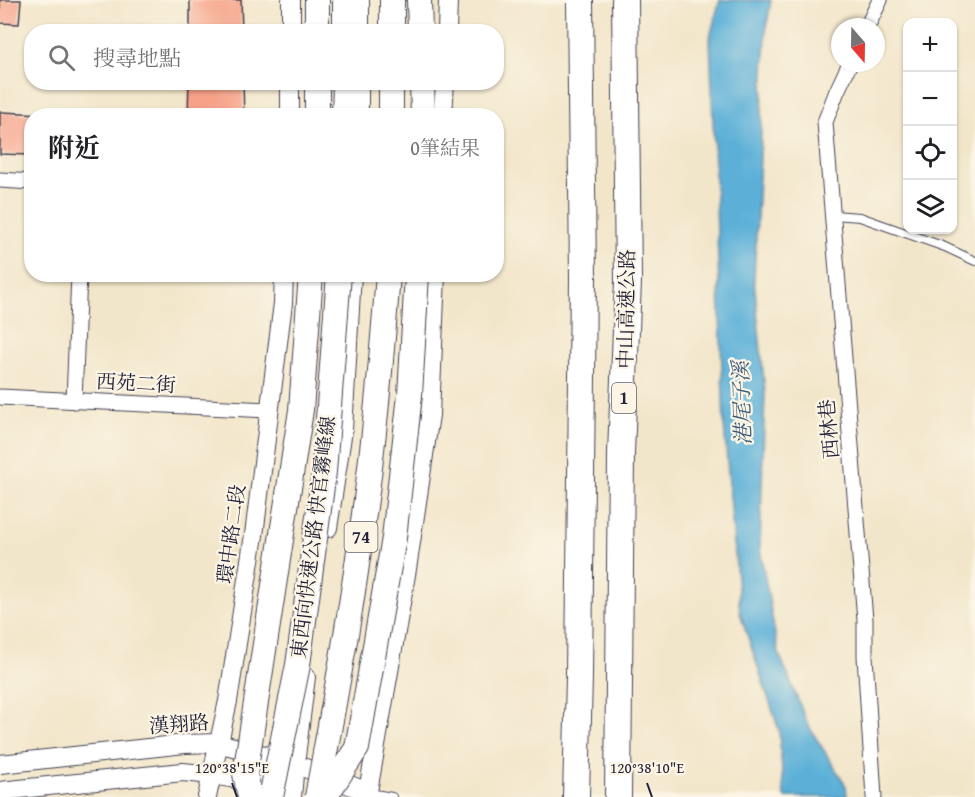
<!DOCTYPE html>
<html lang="zh-TW">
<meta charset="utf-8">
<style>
:root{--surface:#fff;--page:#f2f2f2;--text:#202124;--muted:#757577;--line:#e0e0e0}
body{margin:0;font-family:"Gentium Book Plus","Noto Serif TC",serif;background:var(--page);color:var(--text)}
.controls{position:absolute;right:18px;top:18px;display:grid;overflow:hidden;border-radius:12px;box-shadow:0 2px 4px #0004}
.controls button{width:54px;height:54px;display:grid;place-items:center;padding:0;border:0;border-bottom:2px solid var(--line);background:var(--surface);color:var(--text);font:30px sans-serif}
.compass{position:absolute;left:831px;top:18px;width:54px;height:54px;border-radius:50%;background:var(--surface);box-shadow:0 2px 4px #0004;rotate:160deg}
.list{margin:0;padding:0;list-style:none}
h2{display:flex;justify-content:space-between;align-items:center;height:78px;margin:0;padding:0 24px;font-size:26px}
h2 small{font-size:20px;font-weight:400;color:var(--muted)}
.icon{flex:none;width:33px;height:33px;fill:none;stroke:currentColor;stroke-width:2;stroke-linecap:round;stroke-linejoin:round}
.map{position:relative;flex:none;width:975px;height:797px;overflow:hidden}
.search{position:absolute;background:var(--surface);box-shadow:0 2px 4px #0004;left:24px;top:24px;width:480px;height:66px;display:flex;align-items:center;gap:15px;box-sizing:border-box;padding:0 21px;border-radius:24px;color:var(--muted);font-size:22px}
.panel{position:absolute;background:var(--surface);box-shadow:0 2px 4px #0004;left:24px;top:108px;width:480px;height:174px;border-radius:24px}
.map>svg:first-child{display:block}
.water{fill:#5cb0d8;stroke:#3f698a;stroke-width:1.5}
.building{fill:#f6a188}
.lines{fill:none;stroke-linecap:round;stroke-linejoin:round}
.service-casing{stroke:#413f50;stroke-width:10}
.minor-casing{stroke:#413f50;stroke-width:17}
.tertiary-casing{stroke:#413f50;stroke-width:20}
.trunk-casing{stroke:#413f50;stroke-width:26}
.motorway-casing{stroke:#413f50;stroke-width:28}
.service{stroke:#fff;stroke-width:8}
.minor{stroke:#fff;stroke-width:15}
.tertiary{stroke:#fff;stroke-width:18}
.trunk{stroke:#fff;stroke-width:24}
.motorway{stroke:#fff;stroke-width:26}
.trunk-bridge-casing{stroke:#413f50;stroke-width:26;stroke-linecap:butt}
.trunk-bridge{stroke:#fff;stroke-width:24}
.ticks{fill:none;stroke:#22223b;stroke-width:2}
.labels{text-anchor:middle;stroke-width:4.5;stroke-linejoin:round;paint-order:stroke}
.shield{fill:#fcf5e5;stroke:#63616e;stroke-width:1.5}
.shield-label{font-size:18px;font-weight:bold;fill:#22223b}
.street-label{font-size:20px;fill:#22223b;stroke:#fcf5e5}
.water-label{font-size:21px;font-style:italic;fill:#395b7a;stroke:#fcf5e5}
.ticks-label{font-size:15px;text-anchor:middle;fill:#22223b;stroke:#fcf5e5;stroke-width:4.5;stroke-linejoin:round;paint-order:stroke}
</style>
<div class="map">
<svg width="975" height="797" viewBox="0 0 975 797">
<rect width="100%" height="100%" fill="#fcf5e5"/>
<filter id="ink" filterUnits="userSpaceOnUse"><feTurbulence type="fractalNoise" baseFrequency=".0167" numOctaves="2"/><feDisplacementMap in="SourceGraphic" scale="12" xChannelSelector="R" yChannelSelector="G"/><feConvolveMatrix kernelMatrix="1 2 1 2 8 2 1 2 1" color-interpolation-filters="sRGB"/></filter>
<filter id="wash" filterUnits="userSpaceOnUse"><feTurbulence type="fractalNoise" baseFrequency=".008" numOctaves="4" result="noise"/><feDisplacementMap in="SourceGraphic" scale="24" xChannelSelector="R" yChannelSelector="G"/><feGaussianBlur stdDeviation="1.35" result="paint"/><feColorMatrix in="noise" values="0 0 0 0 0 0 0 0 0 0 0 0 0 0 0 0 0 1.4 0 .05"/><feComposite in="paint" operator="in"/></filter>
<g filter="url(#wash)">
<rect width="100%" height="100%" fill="#f2e6ca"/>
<polygon class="water" points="720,0 771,0 766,32 754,279 765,392 760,549 778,651 808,725 846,786 847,797 784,797 779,730 740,613 724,425 710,37"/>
<g id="blocks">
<g class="building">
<polygon points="0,0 21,0 19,24 0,23"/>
<polygon points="190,0 241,0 242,32 190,32"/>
<polygon points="189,82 243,82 244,116 188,116"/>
<polygon points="0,112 44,114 44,116 32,116 32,155 0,154"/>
</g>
</g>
</g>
<g filter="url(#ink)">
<use href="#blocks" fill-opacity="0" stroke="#413f50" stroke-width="1.5"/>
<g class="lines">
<g class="service-casing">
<g id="service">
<polyline points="833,215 860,217 945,247 975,261"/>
<polyline points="369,793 392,797"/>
</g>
</g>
<g class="minor-casing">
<g id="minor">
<polyline points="867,27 880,0"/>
<polyline points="850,63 837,91 825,122 865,620 865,656 874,797"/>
<polyline points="0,180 32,182"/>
<polyline points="0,397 270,410"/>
<polyline points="74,401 79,274"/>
</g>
</g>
<g class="tertiary-casing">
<g id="tertiary">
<polyline points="291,32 291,0"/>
<polyline points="360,32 360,0"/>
<polyline points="447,32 448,0"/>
<polyline points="290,116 290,82"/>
<polyline points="359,116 359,82"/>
<polyline points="443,116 445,82"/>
<polyline points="328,528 343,430 352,274"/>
<polyline points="0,764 185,744 218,743 284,760 368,792"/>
<polyline points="0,791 183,772 212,775 284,787"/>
<polyline points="207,797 228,701 254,535 283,303 284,274"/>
<polyline points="292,797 295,764 306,677"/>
<polyline points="367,797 407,569 430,415 436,274"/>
</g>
</g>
<g class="trunk-casing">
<g id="trunk">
<polyline points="345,0 345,32"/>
<polyline points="419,0 420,32"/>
<polyline points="317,32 317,0"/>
<polyline points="392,32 392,0"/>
<polyline points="422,82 423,116"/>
<polyline points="317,116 317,82"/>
<polyline points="344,116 345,82"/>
<polyline points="391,116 391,82"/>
</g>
</g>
<g class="motorway-casing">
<g id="motorway">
<polyline points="576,797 579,677 583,277 580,0"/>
<polyline points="618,797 621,453 628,281 625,0"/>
</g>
</g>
<use href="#service" class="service"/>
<use href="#minor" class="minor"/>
<use href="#tertiary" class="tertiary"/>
<use href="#trunk" class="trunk"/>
<use href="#motorway" class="motorway"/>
<g class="trunk-bridge-casing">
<g id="trunk-bridge">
<polyline points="250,797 245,774 301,410 311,274"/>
<polyline points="271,797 298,665 324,472 339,274"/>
<path d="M 317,797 C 334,703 352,609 364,514 C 375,435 382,355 388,274"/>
<polyline points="325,797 357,748 394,538 410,395 417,274"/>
</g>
</g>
<use href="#trunk-bridge" class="trunk-bridge"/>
</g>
</g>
<path class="ticks" d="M 232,783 L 237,797M 647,783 L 652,797"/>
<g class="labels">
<g class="shield">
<rect x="612" y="383" width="24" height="30" rx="4.5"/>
<rect x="344.5" y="522" width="33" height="30" rx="4.5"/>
</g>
<g class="shield-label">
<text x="624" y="404">1</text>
<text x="361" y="543">74</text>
</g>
<g class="street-label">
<text transform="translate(626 309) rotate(-89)" y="7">中山高速公路</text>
<text transform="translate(136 383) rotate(3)" y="7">西苑二街</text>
<text transform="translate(829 429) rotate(-95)" y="7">西林巷</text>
<text transform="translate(231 534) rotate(-82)" y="7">環中路二段</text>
<text transform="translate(313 537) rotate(-83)" y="7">東西向快速公路 快官霧峰線</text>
<text transform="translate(179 724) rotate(-4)" y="7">漢翔路</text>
</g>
<g class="water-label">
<text transform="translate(742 403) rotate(-92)" y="7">港尾子溪</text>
</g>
</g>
<g class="ticks-label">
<text x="232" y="773">120°38'15"E</text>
<text x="647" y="773">120°38'10"E</text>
</g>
</svg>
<div class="controls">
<button>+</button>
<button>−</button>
<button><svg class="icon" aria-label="locate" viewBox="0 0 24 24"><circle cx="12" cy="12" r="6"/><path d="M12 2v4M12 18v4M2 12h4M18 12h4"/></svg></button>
<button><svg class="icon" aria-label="layers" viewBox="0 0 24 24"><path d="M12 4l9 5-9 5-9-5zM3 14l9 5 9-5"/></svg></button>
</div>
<svg class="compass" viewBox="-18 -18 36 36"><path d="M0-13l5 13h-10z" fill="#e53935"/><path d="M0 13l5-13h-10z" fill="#757577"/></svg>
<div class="search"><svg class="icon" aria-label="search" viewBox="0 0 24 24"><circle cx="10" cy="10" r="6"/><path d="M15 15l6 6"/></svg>搜尋地點</div>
<section class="panel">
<h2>附近<small>0筆結果</small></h2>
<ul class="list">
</ul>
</section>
</div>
